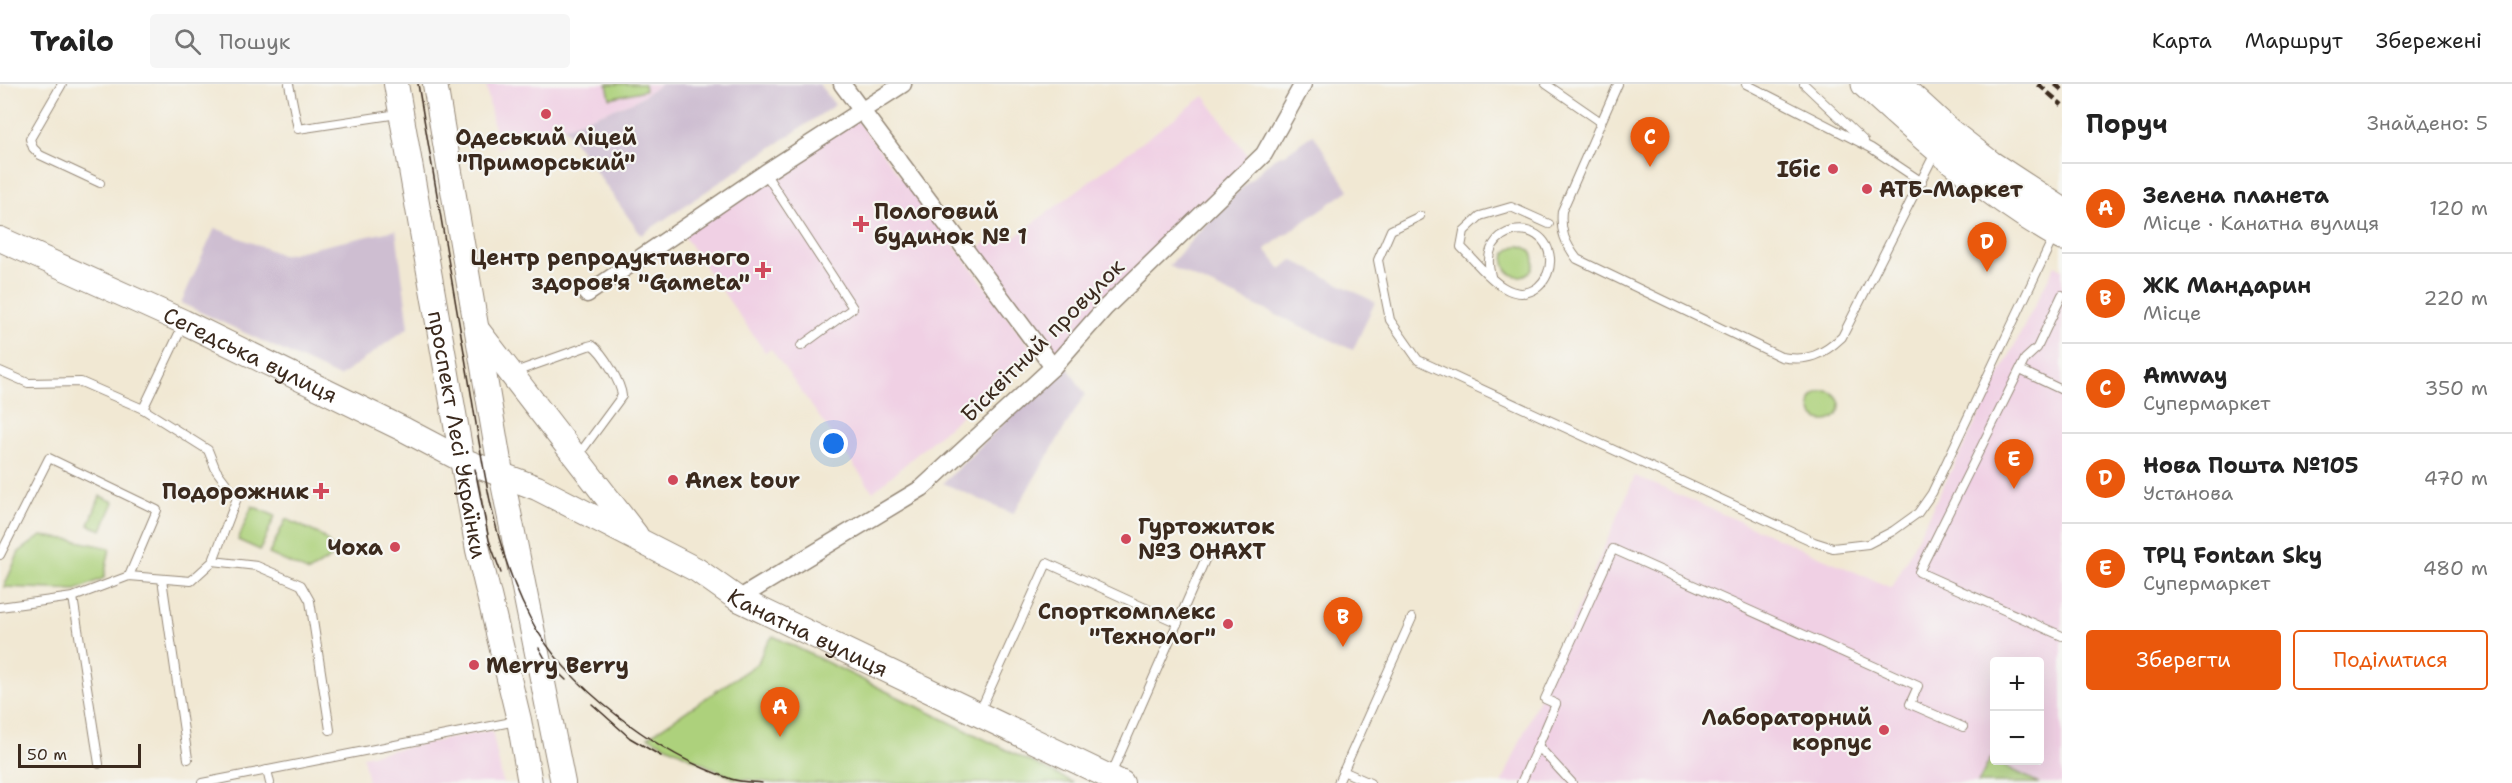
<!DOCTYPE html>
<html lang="uk">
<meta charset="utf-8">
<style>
:root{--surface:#fff;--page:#f6f6f6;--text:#222;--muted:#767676;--line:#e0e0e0;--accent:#ea580c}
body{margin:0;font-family:"Shantell Sans",sans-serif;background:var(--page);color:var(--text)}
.controls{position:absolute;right:18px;bottom:18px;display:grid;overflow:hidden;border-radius:6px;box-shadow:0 6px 24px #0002}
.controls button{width:54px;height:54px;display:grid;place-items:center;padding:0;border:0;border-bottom:2px solid var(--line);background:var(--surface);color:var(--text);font:30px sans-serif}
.scale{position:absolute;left:18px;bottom:15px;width:123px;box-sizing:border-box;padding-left:6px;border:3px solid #3b2a1e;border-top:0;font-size:16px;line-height:21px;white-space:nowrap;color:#3b2a1e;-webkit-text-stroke:4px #f6f6f2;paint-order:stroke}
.you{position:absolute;left:834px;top:360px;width:21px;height:21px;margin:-15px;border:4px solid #fff;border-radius:50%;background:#1a73e8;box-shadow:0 0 0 9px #1a73e833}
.badge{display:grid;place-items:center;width:39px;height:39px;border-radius:50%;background:var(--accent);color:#fff;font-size:20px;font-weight:700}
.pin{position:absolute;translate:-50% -50px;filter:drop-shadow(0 2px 3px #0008)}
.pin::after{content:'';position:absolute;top:32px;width:21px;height:18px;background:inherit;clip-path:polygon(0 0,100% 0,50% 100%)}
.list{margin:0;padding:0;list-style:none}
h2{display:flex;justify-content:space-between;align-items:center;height:78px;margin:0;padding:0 24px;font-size:26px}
h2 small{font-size:20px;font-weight:400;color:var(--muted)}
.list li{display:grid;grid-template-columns:39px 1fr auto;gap:18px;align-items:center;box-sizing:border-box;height:90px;padding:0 24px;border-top:2px solid var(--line)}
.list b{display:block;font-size:22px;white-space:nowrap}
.list p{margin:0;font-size:20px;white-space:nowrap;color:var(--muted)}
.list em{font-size:20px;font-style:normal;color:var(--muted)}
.actions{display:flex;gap:12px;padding:18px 24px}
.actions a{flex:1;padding:14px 0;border:2px solid var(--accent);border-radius:6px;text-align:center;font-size:21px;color:var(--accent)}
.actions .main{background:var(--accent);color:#fff}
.icon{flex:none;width:33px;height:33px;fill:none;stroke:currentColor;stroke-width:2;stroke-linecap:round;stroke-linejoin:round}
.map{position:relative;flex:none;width:2062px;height:699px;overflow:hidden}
header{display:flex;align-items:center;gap:36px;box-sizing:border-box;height:84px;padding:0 30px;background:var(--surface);border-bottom:2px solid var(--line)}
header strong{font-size:28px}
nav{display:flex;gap:33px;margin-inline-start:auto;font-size:21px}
.search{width:420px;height:54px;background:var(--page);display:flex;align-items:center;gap:15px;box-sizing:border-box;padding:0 21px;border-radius:6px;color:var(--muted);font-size:22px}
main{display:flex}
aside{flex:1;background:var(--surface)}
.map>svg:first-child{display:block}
.built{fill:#f0d0e4;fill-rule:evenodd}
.industrial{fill:#cebed1}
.green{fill:#add17b;stroke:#747e4c;stroke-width:1.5}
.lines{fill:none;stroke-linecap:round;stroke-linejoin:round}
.lane-casing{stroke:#968978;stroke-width:10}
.street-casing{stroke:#968978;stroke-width:19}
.secondary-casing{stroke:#968978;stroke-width:26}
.primary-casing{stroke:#968978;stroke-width:29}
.lane{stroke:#fff;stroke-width:8}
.street{stroke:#fff;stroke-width:16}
.secondary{stroke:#fff;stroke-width:24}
.primary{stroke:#fff;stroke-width:27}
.tram{stroke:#3b2a1e;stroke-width:1.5}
.rail{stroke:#3b2a1e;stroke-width:4.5;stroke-dasharray:9 4.5;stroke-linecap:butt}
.poi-dot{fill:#d1495b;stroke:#f6f6f2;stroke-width:2}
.labels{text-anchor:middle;stroke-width:4.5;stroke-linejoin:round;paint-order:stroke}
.poi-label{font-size:22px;font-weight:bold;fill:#3b2a1e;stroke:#f6f6f2;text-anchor:end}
.street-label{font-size:22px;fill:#3b2a1e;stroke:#f6f6f2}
</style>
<header>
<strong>Trailo</strong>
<div class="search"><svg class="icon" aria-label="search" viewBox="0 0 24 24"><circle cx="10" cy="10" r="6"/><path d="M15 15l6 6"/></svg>Пошук</div>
<nav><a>Карта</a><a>Маршрут</a><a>Збережені</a></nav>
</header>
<main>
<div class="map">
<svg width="2062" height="699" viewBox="0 0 2062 699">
<rect width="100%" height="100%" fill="#f6f6f2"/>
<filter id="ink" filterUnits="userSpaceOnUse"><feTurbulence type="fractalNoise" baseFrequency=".0167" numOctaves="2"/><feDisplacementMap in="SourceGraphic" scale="12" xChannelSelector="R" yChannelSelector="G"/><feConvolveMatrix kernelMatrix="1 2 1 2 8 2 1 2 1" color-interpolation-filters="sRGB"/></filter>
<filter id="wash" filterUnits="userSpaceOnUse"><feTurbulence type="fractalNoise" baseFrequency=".008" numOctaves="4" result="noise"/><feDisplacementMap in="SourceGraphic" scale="24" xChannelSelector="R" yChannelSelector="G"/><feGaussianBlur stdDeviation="1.35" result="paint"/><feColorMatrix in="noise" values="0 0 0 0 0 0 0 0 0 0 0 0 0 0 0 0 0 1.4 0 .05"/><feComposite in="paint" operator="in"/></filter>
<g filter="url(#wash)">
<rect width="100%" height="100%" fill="#f1e8d3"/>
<g class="built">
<polygon points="486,0 661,0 635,17 564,43 497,64"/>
<polygon points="1204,12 1253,78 1053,281 972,169 1005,145 1012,155"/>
<polygon points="852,30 977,191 1034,269 873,408 771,265 765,268 679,145"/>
<path d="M 2055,181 L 2062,185 L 2062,699 L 1502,699 L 1635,392 L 1892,504 ZM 1994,578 L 2040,578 L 2040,676 L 1994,676 Z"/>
<polygon points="492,646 503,699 368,699 363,672"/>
</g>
<g class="industrial">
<polygon points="661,0 819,0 835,21 641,151 564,43 635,17"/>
<polygon points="1313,50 1349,106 1265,165 1281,185 1292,176 1375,218 1353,266 1169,182 1218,126 1274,74 1287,69"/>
<polygon points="215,144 282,171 396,146 409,243 339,293 181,219"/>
<polygon points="1065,279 1085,310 1013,430 943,399"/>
</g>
<g class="green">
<polygon points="607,0 644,0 645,6 610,14"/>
<circle cx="1519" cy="177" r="15"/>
<circle cx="1825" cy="322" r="15"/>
<polygon points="100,412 114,418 102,446 89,441"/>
<polygon points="252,422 275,432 260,466 238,456"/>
<polygon points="286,435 321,451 338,469 309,488 269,470"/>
<polygon points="41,452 73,456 110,464 104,494 76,506 4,503 19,468"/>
<polygon points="773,552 1074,699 774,699 733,694 648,653 758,579 764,564"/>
<polygon points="1990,675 2039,699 1978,699"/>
</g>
</g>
<g filter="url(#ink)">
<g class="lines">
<g class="lane-casing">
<g id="lane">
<polyline points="62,0 30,55 33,64 40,71 100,99"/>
<polyline points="289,0 298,45 398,30"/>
<polyline points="1546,0 1601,38"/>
<path d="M 1618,0 L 1562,127 C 1560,147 1565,159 1577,175 L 1781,273 C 1807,278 1823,271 1842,253 L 1935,69"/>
<polyline points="1746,0 1871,64 1922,98"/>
<polyline points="1804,0 1864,57"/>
<polyline points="765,89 853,224 801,262"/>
<polyline points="1420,132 1391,146 1378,176 1390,236 1418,276 1814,458 1833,464 1868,460 1893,447 1918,429 1932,409 2054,152"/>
<path d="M 1491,192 C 1476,140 1545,130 1550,174 C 1551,185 1546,196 1538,203 C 1509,225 1480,181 1461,163 L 1464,147 L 1480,132 L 1511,123 L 1549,140"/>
<polyline points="2062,211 2037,264 2025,275 1919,488 2062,552"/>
<polyline points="2020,286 2062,306"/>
<polyline points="0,287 28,299 81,298 143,325"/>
<path d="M 512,289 L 588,262 L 592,261 C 603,268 621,299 622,312 L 577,373"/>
<polyline points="0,471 49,374 157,426 129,492"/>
<polyline points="213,477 257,482 301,501 310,517 330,646"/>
<polyline points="162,495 188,675"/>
<polyline points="73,513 99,680"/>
<polyline points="0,523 73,513 129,492 191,497 213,477 237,414 216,386 208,366 143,325 184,239"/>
<polyline points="980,627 1047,479 1178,539"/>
<polyline points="267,686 270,699"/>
<polyline points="1343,687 1370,699"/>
<polyline points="1110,693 1208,469"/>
<polyline points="202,699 517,637"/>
<polyline points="1338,699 1412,534"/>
<polyline points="1521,699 1538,662"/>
<polyline points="1572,699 1538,662 1556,620 1545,615 1613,465 1918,602 1910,620 1963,643"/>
</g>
</g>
<g class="street-casing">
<g id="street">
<polyline points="842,0 1053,283"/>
<polyline points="587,210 765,89 903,0"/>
<polyline points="738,515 922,404 1053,283 1105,224 1264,70 1303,0"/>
</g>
</g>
<g class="secondary-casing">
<g id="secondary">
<path id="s1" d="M 396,0 L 478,466 L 519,636 L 530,699"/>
<polyline points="435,0 501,389 563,699"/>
<path id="s2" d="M 0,155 L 184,238 L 405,346 L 462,376 L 537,404 L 697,486 L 738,515 L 1122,699"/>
<polyline points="479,248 636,451"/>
</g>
</g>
<g class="primary-casing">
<g id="primary">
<path d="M 1865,0 C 1927,57 1989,112 2062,153"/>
<polyline points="1897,0 1949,48 1990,80 2062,127"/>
</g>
</g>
<use href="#lane" class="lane"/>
<use href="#street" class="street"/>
<use href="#secondary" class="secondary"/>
<use href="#primary" class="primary"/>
<g class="tram">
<path d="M 418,0 C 435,101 452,202 470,303 C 483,381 493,464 530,534 C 566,603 658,670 731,695 C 740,698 752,698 762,699"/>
<polyline points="475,385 489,456 501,489"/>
<polyline points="539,564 547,578 566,596"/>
<polyline points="592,620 630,654 661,672"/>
</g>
<g class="rail">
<polyline points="2038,0 2062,21"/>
<polyline points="2055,0 2062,6"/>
</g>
</g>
</g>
<g class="poi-dot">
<circle cx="546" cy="30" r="6"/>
<circle cx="1833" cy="85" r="6"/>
<circle cx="1867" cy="105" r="6"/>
<path d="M858 131h6v6h6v6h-6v6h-6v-6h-6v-6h6z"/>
<path d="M760 177h6v6h6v6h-6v6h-6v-6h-6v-6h6z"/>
<circle cx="673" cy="396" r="6"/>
<path d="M318 398h6v6h6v6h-6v6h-6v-6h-6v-6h6z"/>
<circle cx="1126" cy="455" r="6"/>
<circle cx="395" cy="463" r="6"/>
<circle cx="1228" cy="540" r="6"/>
<circle cx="474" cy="581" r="6"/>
<circle cx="1884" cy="646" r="6"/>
</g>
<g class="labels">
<g class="poi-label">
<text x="546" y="61" text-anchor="middle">Одеський ліцей<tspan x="546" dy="25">"Приморський"</tspan></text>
<text x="1821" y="93">Ібіс</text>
<text x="1879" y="113" text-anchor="start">АТБ-Маркет</text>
<text x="874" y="135" text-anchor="start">Пологовий<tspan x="874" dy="25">будинок № 1</tspan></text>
<text x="750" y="181">Центр репродуктивного<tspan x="750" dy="25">здоров'я "Gameta"</tspan></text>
<text x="685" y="404" text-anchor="start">Anex tour</text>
<text x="309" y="415">Подорожник</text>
<text x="1138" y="450" text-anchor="start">Гуртожиток<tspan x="1138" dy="25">№3 ОНАХТ</tspan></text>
<text x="383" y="471">Чоха</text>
<text x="1216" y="535">Спорткомплекс<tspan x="1216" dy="25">"Технолог"</tspan></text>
<text x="486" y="589" text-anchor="start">Merry Berry</text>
<text x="1872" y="641">Лабораторний<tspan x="1872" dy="25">корпус</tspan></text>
</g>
<g class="street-label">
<text transform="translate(1042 256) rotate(-45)" y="8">Бісквітний провулок</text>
<text dy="8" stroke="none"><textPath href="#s2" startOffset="276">Сегедська вулиця</textPath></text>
<text dy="8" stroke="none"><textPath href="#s1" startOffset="356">проспект Лесі Українки</textPath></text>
<text dy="8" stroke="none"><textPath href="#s2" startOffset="900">Канатна вулиця</textPath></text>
</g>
</g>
</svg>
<div class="controls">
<button>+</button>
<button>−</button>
</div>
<div class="scale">50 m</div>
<div class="you"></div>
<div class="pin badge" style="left:780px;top:653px">A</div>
<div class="pin badge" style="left:1343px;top:563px">B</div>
<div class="pin badge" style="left:1650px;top:83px">C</div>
<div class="pin badge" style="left:1987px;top:188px">D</div>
<div class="pin badge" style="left:2014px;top:405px">E</div>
</div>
<aside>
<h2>Поруч<small>Знайдено: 5</small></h2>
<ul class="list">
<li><span class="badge">A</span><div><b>Зелена планета</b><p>Місце · Канатна вулиця</p></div><em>120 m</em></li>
<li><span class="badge">B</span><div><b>ЖК Мандарин</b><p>Місце</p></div><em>220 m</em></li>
<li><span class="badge">C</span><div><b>Amway</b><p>Супермаркет</p></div><em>350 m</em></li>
<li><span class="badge">D</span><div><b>Нова Пошта №105</b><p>Установа</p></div><em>470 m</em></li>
<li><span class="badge">E</span><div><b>ТРЦ Fontan Sky</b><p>Супермаркет</p></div><em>480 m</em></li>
</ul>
<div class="actions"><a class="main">Зберегти</a><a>Поділитися</a></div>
</aside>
</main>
